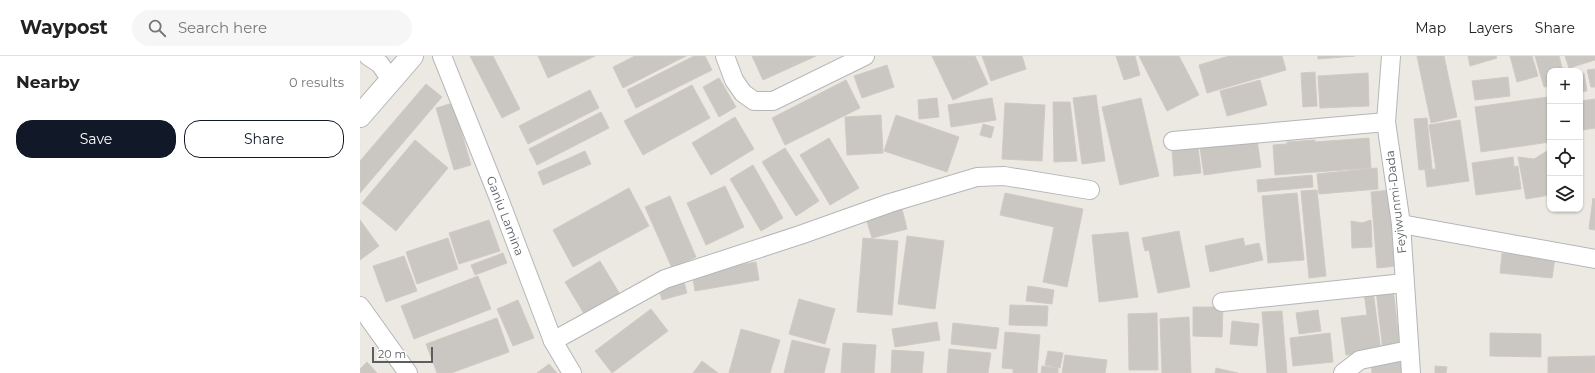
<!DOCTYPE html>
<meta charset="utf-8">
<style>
:root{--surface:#fff;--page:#f6f6f6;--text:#222;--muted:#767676;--line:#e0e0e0;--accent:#111827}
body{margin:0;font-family:Montserrat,sans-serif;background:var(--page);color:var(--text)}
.controls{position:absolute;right:12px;top:12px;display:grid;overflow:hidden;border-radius:8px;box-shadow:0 1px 3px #0004}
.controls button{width:36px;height:36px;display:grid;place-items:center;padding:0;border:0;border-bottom:1px solid var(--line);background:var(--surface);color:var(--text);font:20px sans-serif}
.scale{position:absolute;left:12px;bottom:10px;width:61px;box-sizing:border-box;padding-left:4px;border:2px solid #5b5f62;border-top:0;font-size:11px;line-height:14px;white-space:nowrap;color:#5b5f62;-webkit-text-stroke:3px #fff;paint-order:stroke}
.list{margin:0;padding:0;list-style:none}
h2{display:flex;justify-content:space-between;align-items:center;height:52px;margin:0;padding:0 16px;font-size:17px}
h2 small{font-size:13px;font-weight:400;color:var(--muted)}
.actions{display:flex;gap:8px;padding:12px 16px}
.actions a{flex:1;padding:9px 0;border:1px solid var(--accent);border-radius:16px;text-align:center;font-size:14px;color:var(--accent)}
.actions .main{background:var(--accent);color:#fff}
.icon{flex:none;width:22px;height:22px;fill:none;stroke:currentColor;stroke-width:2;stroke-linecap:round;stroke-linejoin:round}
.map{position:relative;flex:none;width:1235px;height:317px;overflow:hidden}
header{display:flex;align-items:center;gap:24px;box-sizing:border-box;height:56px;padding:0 20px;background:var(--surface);border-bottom:1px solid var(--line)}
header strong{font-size:19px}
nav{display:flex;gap:22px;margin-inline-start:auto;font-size:14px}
.search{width:280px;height:36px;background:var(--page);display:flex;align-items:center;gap:10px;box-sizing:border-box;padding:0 14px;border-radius:22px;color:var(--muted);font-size:15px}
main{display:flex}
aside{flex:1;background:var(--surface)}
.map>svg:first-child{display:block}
.building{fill:#cac6c2;stroke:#d0cac2}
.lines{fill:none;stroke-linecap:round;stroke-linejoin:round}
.minor-casing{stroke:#b4b6b9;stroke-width:20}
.secondary-casing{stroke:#b2b6b9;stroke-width:24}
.minor{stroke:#fff;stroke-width:18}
.secondary{stroke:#fff;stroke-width:22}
.labels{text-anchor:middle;stroke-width:3;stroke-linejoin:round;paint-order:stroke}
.street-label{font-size:12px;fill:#5b5f62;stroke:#fff}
</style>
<header>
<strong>Waypost</strong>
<div class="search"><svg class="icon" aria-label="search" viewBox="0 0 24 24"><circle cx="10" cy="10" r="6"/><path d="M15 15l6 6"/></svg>Search here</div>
<nav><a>Map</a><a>Layers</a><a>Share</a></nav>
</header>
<main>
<aside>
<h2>Nearby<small>0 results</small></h2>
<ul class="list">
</ul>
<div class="actions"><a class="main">Save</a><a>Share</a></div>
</aside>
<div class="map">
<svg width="1235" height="317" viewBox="0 0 1235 317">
<rect width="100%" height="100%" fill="#ece9e3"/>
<g class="building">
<polygon points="110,0 133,0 160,53 142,62"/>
<polygon points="178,0 235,0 188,22"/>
<polygon points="275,0 326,0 263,32 253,11"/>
<polygon points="334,0 345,0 352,14 276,52 267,34"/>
<polygon points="392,0 456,0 403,24"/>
<polygon points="572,0 615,0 628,28 593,44"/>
<polygon points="622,0 662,0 666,13 631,25"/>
<polygon points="756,0 775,0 780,19 764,24"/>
<polygon points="779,0 819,0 839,39 807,55"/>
<polygon points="869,0 922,0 926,14 847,37 839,9"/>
<polygon points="958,0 995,0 958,3"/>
<polygon points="1057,0 1084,0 1097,61 1071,67"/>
<polygon points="1108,0 1136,0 1137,2 1110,10"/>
<polygon points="1150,0 1172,0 1178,20 1157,26"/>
<polygon points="1175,0 1199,0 1203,15 1190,15 1190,30 1184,31"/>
<polygon points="1205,0 1235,0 1235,4 1209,12"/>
<polygon points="527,9 534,31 502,42 494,20"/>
<polygon points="1235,13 1235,31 1231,31 1227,14"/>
<polygon points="955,16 957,50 943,51 941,17"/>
<polygon points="1008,17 1009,50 960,52 958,20"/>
<polygon points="1224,17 1227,35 1220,36 1220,18"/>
<polygon points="1148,21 1150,40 1115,44 1112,25"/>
<polygon points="359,22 376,51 359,61 343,31"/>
<polygon points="486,24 500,52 425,89 412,62"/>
<polygon points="900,24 907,49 867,60 860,35"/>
<polygon points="66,28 82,41 0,137 0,105"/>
<polygon points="332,29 350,62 283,99 264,65"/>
<polygon points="230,34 239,52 168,88 159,70"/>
<polygon points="736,39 745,105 722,108 713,42"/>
<polygon points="1188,41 1190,55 1190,86 1121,96 1115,51"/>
<polygon points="577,42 579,61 559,63 558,44"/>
<polygon points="632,42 636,64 591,71 588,49"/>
<polygon points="781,42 799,120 760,129 742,51"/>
<polygon points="1235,43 1235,72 1223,74 1220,45"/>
<polygon points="693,46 710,46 717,105 694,106"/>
<polygon points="93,47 111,109 94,114 76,52"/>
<polygon points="645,47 685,49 682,105 642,103"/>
<polygon points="241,56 249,72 177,109 169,93"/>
<polygon points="521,59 523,97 487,99 485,61"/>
<polygon points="536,59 599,81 587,116 524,95"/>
<polygon points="375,61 394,93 351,119 332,87"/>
<polygon points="1067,62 1072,113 1059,114 1054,63"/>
<polygon points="1100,64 1109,125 1067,131 1065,114 1076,113 1069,69"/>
<polygon points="623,68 634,71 631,82 620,79"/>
<polygon points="469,82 499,132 470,149 440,99"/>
<polygon points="1009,82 1011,112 915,119 913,89 927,88 927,86 955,84 955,86"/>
<polygon points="55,84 88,112 36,175 2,147"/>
<polygon points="897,84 901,111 844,119 840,92"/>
<polygon points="838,91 841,117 814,120 812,94"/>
<polygon points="425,92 459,145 436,160 402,106"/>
<polygon points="225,95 231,108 183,129 178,116"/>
<polygon points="1187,95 1190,112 1190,139 1166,143 1158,101 1174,103"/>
<polygon points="1153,101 1154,111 1158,110 1161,133 1116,139 1112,107"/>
<polygon points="393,109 423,162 401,175 370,123"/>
<polygon points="1017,112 1018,133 959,138 957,118"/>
<polygon points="952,119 953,131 898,136 897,124"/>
<polygon points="365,130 384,171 346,189 327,147"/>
<polygon points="269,132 289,170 213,211 193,174"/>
<polygon points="957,134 966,220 949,222 941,135"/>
<polygon points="1030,134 1036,210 1017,212 1011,136"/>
<polygon points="645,137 723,153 707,231 683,226 694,171 640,159"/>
<polygon points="937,137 944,204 908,207 902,140"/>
<polygon points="310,140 336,201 312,212 285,151"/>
<polygon points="1233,142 1235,143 1235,174 1229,173"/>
<polygon points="542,153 547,173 512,182 506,162"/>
<polygon points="0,164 19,190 0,204"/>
<polygon points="129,164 140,195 99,208 89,177"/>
<polygon points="1011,164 1012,191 992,192 991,165 1002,167"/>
<polygon points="819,175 830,231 798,237 789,194 785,195 782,182"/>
<polygon points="768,176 778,241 739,246 732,179"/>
<polygon points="547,180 584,185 575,253 538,248"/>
<polygon points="88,182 98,213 57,228 46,196"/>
<polygon points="503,182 538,185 532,259 497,256"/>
<polygon points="883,182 885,190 899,187 903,204 850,216 845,190"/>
<polygon points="143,197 147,207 115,219 111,209"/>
<polygon points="1142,197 1195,202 1192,222 1140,217"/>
<polygon points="44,200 57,235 26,246 13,210"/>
<polygon points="240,205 261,240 226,261 205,226"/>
<polygon points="396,206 399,224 335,235 332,217"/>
<polygon points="118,220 131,253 54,283 41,250"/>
<polygon points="324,226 327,237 302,244 299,233"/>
<polygon points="668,230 694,234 692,248 666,245"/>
<polygon points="1033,232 1040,293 1023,295 1016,234"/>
<polygon points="1013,235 1021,295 986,299 981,262 1007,259 1004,236"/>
<polygon points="439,243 475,253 465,288 429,278"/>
<polygon points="158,244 174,282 153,290 137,253"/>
<polygon points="650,249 688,250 687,270 649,269"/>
<polygon points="833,251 863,251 862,281 833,280"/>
<polygon points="291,253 308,275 252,317 235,295"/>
<polygon points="958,254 961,275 939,278 936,257"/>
<polygon points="922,255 927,317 907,317 902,256"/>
<polygon points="797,257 798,314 769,314 768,258"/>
<polygon points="829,261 831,317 802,317 800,263"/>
<polygon points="137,262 149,296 91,317 77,317 66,288"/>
<polygon points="872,265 899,268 897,290 870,288"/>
<polygon points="577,266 580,284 535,291 532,273"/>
<polygon points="593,267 639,272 636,293 591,288"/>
<polygon points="381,273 420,284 410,317 369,317"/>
<polygon points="645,276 680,279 677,317 653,317 653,313 642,312"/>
<polygon points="970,277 973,306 933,310 930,282"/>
<polygon points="1130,277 1181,278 1181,301 1130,300"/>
<polygon points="432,284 470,293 464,317 424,317"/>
<polygon points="483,287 516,289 514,317 481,317"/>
<polygon points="589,293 631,297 628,317 587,317"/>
<polygon points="532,294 564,296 562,317 531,317"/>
<polygon points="688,295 703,297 700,312 685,309"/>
<polygon points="705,299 747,304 745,317 702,317"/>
<polygon points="1235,300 1235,317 1188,317 1188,301"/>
<polygon points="1041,301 1043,317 1012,317 1011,305"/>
<polygon points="342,305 358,317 333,317"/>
<polygon points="7,306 17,317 0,317 0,313"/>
<polygon points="189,308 197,317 177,317"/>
<polygon points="682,310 698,312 698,317 681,317"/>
<polygon points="1075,310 1087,311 1086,317 1075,317"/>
<polygon points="856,312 878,317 855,317"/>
</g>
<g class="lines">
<g class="minor-casing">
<g id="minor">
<polyline points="8,0 20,8 31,24"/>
<polyline points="82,0 138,140 193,285 212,317"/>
<polyline points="365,0 374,24 383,37 394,45 413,45 505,0"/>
<polyline points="1031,0 1026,66 1041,168 1051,317"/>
<polyline points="813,85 1026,66"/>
<polyline points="1041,168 1235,203"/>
<polyline points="862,246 1044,227"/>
<polyline points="0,250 48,317"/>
<polyline points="193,285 305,223 440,179 530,147 617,121 644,120 730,134"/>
<polyline points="983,317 1000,304 1049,294"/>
</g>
</g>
<g class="secondary-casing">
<polyline id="secondary" points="0,60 52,0"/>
</g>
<use href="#minor" class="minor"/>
<use href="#secondary" class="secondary"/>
</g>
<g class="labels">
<g class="street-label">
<text transform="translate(1036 146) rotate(-97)" y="4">Feyiwunmi-Dada</text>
<text transform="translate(145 160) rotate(69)" y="4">Ganiu Lamina</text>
</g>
</g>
</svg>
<div class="controls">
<button>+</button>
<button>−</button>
<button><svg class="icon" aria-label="locate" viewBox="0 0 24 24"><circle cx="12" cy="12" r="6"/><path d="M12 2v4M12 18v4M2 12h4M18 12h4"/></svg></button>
<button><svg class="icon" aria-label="layers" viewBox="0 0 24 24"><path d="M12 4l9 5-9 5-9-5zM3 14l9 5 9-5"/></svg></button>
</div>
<div class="scale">20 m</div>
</div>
</main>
